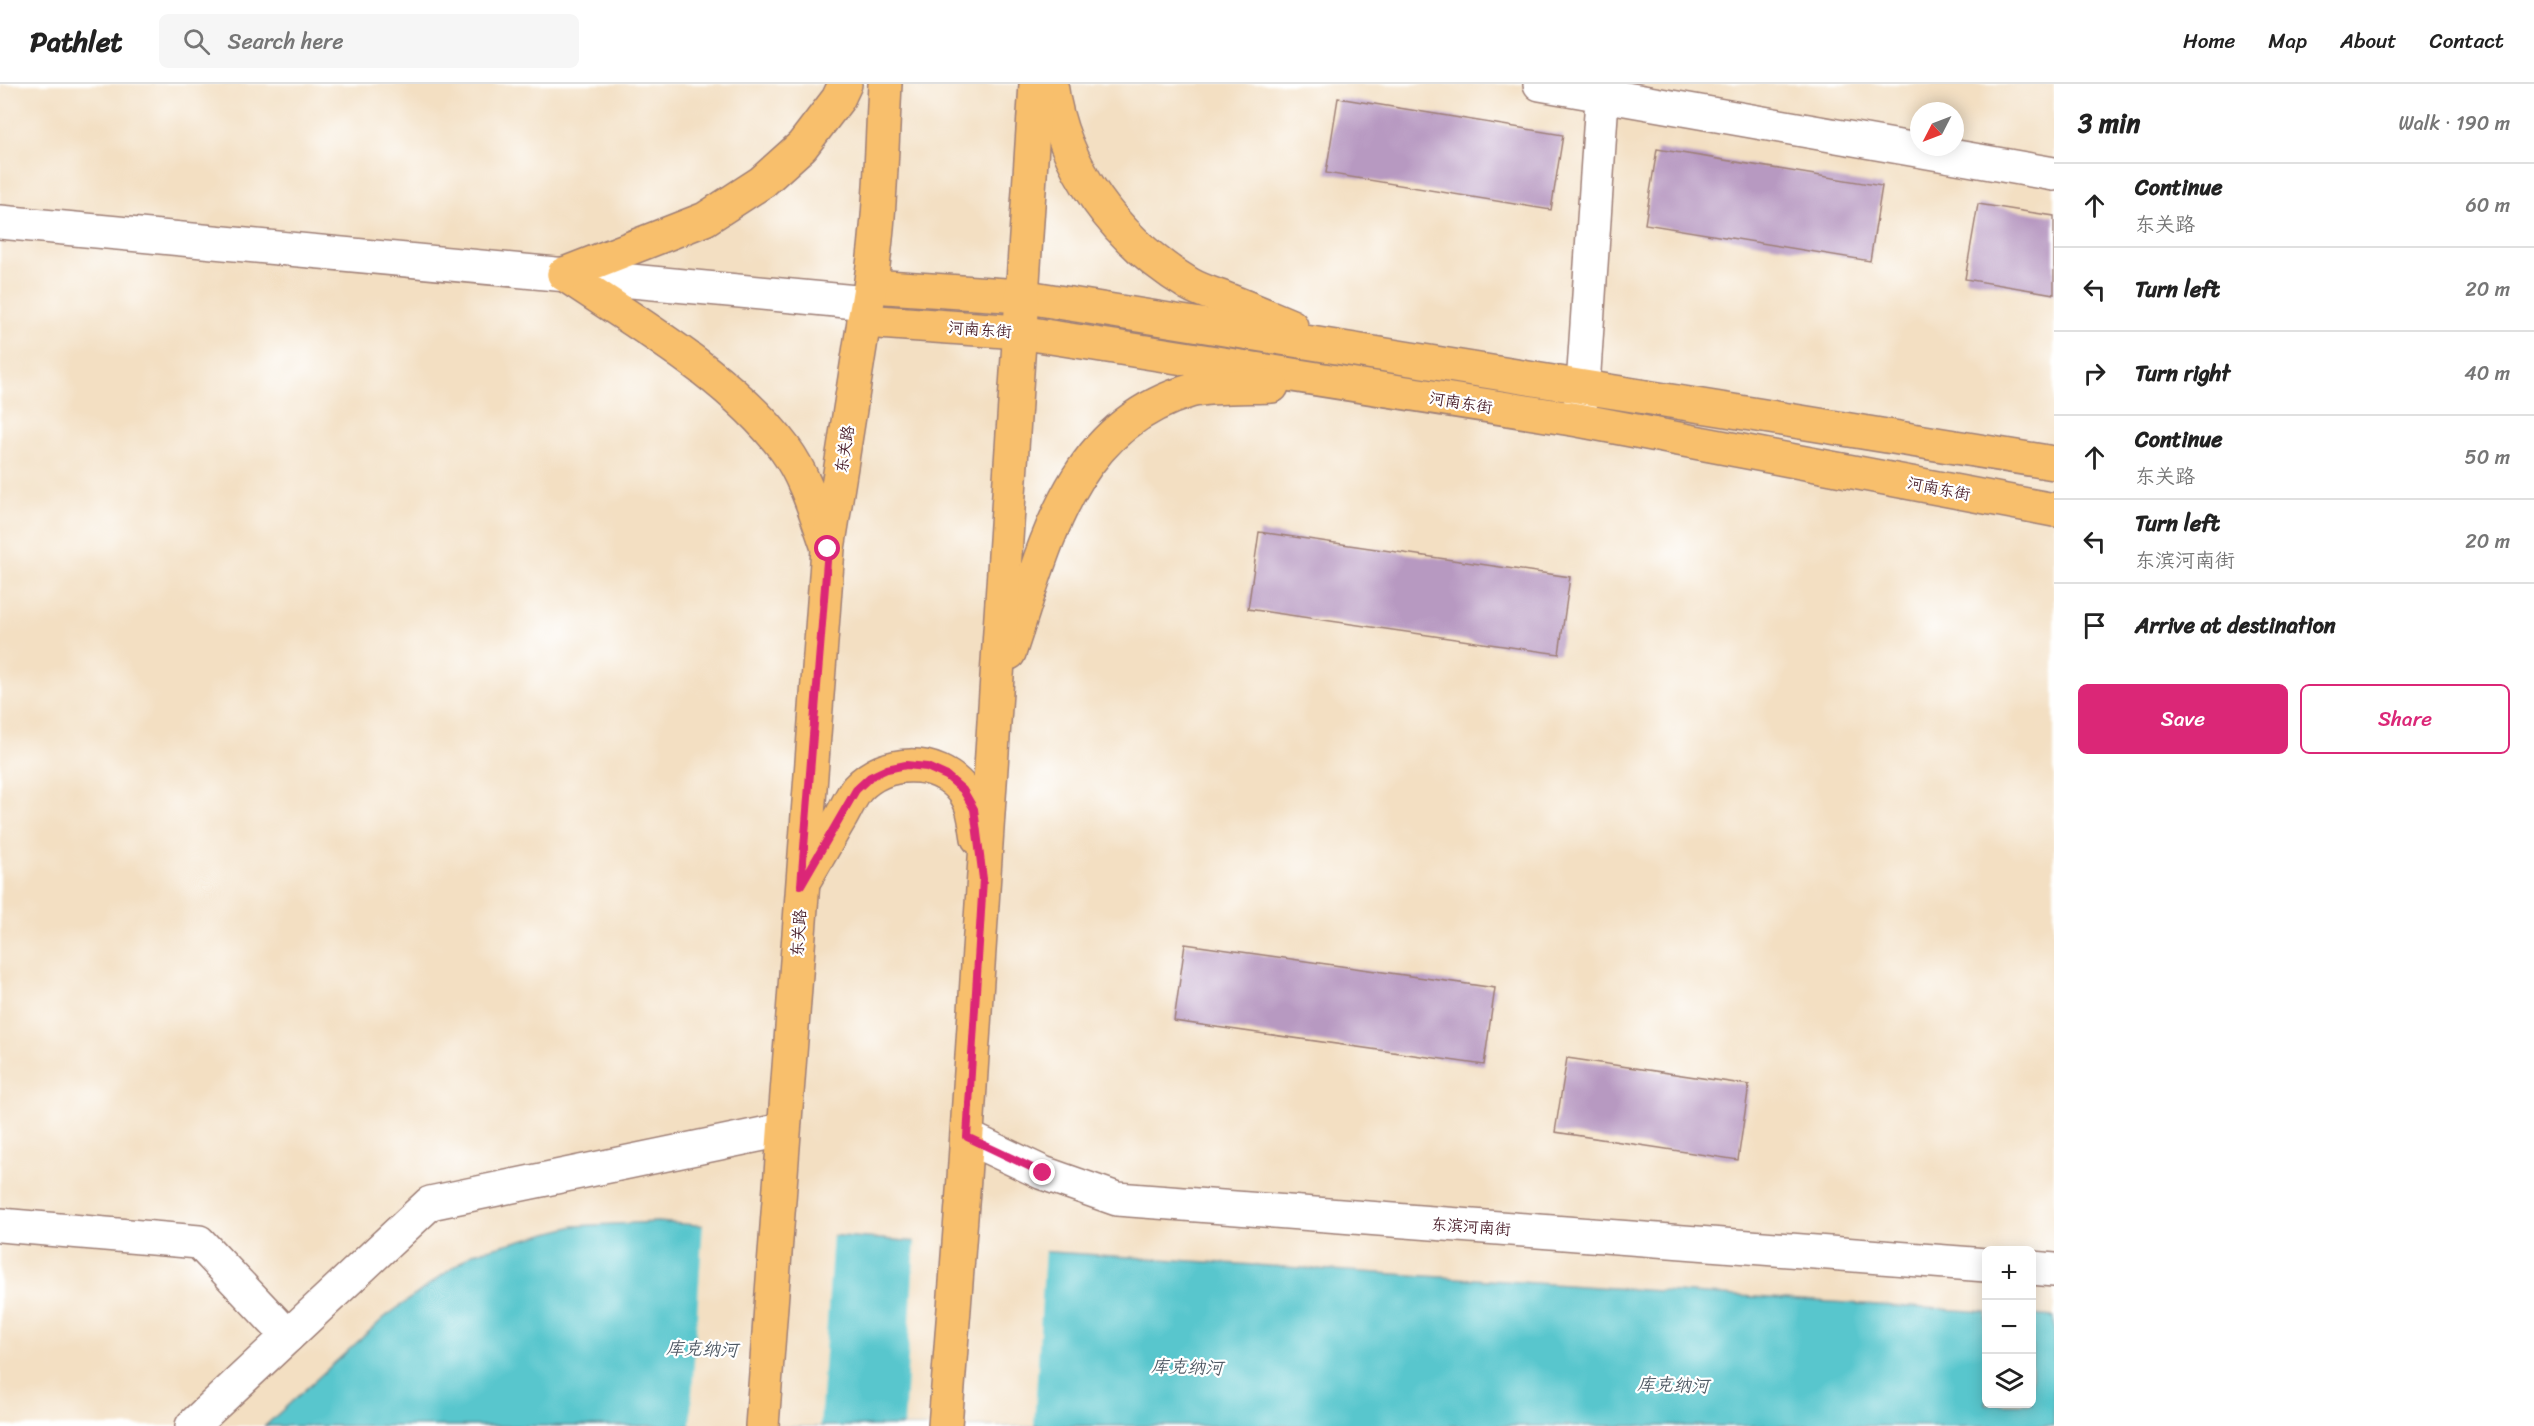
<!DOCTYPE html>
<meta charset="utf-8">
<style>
:root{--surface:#fff;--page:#f6f6f6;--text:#222;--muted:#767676;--line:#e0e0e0;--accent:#db2777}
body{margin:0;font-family:Sriracha,"LXGW WenKai TC",sans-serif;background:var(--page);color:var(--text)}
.controls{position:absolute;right:18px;bottom:18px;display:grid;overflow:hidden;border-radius:9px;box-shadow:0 3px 15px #0003}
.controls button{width:54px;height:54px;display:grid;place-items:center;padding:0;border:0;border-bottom:2px solid var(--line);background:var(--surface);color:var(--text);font:30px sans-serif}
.compass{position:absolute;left:1910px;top:18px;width:54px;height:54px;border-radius:50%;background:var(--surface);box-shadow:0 3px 15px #0003;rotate:228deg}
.stop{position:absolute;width:18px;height:18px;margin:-14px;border:4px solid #db2777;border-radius:50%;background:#fff}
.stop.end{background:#db2777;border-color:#fff;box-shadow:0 2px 6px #0008}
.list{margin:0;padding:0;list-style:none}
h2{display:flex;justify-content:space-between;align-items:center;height:78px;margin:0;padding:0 24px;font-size:26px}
h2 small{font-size:20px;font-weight:400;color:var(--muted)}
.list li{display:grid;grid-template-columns:39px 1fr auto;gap:18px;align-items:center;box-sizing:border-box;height:84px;padding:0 24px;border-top:2px solid var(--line)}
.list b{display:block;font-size:22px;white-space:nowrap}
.list p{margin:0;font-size:20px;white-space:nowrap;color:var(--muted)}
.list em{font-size:20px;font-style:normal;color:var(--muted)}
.actions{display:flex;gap:12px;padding:18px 24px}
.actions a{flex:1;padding:14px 0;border:2px solid var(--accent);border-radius:9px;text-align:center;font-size:21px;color:var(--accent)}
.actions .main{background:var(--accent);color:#fff}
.icon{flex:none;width:33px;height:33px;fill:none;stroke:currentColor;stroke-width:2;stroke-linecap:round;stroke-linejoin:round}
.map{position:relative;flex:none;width:2054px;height:1342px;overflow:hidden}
header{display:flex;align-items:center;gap:36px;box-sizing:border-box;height:84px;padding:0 30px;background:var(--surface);border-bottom:2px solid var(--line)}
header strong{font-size:28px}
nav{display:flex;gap:33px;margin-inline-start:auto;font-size:21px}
.search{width:420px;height:54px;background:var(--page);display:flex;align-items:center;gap:15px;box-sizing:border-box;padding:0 21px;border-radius:9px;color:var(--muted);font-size:22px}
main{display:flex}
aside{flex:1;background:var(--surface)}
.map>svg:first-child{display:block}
.water{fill:#58c6cd;stroke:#51727c;stroke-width:1.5}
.pier{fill:#f3dfc2}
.building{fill:#b799c1}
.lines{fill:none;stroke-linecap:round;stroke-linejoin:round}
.minor-casing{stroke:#9e7f76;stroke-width:36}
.major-casing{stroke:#9e7f76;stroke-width:36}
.minor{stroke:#fff;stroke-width:33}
.major{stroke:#f8bf6c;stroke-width:33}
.route{stroke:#db2777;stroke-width:8}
.labels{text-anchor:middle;stroke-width:4.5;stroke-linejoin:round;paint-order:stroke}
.street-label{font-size:16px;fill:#4a1f2b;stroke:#fff}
.water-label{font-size:18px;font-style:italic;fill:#4f5964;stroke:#fff}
</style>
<header>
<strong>Pathlet</strong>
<div class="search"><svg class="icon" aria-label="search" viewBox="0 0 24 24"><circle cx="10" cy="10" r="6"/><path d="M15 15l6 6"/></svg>Search here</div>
<nav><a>Home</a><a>Map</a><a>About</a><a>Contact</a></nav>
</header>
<main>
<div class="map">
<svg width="2054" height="1342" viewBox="0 0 2054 1342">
<rect width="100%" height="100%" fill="#fff"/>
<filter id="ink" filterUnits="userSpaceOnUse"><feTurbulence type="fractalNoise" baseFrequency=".0167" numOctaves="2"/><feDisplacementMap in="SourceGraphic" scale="12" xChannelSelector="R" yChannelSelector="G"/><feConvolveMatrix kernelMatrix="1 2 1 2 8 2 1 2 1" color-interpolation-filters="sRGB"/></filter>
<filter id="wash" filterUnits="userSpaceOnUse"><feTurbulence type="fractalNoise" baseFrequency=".008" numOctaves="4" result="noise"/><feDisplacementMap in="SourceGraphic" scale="24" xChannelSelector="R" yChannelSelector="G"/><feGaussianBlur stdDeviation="1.35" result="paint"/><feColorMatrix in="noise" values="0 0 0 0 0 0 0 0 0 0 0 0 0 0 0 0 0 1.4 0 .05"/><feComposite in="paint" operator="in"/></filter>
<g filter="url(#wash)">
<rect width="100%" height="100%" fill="#f3dfc2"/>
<polygon class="water" points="657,1138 1051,1168 1986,1228 1986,1320 2032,1320 2032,1231 2054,1233 2054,1342 265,1342 385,1233 473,1169 574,1142"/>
<g class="pier">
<polygon points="703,1139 833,1149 820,1342 690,1342"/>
<polygon points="915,1155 1045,1165 1034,1342 904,1342"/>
</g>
<g id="blocks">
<g class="building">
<polygon points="1338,14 1563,51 1551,126 1326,89"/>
<polygon points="1657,65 1882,102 1870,177 1645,140"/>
<polygon points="1978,120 2054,132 2054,210 1965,195"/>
<polygon points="1259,448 1570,493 1559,570 1248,525"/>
<polygon points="1185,860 1495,904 1484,981 1174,937"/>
<polygon points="1567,974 1749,1001 1738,1076 1555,1048"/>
</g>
</g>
</g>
<g filter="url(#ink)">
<use href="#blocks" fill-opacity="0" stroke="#9e7f76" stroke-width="1.5"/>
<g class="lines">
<g class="minor-casing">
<g id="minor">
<polyline points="1540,0 2054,90"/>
<polyline points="0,138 867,219"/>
<polyline points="1579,330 1583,302 1603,0"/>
<polyline points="967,1053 1043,1089 1117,1115 1986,1181"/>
<polyline points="0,1141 199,1158 288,1252"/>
<polyline points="2032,1184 2054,1186"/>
<polyline points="192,1342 430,1119 782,1046"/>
</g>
</g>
<g class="major-casing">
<g id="major">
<path d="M 1051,0 C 1062,84 1117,157 1189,200 C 1199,206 1212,210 1223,214 C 1246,223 1268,232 1291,242"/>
<path d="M 564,190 C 638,240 731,293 785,365 C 805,392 816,430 827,461"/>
<polyline points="564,190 705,135 762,98 802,62 838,15 845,0"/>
<polyline points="871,202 1021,212 2054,379"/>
<polyline points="864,237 1019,248 1578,336 2054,426"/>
<path d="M 1009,569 C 1045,464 1068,343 1190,307 C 1208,302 1250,303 1272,302"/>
<path d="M 806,793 C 818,773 829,753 841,733 C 846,724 851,713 857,705 C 885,675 936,673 963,706 C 974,720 975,737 978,754"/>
<path d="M 762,1342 L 828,465 L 864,237 C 880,159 881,79 885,0"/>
<polyline points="945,1342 964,1094 1036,0"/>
</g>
</g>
<use href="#minor" class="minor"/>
<use href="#major" class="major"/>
</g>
</g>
<g class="lines" filter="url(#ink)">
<polyline class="route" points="828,465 801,801 856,706 870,693 887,685 906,681 927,683 947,692 963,706 974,725 983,795 967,1053 1043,1089"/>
</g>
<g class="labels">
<g class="street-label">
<text transform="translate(980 245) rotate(4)" y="6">河南东街</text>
<text transform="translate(1461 318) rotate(9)" y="6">河南东街</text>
<text transform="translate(844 365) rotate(-81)" y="6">东关路</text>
<text transform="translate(1939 404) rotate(11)" y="6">河南东街</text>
<text transform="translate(798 849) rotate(-86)" y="6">东关路</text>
<text transform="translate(1471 1142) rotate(4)" y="6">东滨河南街</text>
</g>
<g class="water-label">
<text transform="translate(702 1265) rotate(2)" y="6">库克纳河</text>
<text transform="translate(1187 1283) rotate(2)" y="6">库克纳河</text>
<text transform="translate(1673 1301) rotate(2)" y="6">库克纳河</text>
</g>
</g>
</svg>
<div class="controls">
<button>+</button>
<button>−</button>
<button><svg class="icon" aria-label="layers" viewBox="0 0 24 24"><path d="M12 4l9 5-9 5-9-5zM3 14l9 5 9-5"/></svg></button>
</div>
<svg class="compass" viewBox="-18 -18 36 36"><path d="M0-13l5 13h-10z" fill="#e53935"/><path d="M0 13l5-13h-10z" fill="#767676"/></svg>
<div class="stop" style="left:828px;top:465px"></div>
<div class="stop end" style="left:1043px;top:1089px"></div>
</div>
<aside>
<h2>3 min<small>Walk · 190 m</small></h2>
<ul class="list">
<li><svg class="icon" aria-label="ahead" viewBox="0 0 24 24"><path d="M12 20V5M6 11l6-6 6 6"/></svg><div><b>Continue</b><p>东关路</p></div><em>60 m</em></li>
<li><svg class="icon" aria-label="left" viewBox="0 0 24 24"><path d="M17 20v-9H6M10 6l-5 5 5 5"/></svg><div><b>Turn left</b></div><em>20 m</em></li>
<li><svg class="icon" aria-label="right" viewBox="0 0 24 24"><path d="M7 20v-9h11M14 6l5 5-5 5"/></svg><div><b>Turn right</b></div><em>40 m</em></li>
<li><svg class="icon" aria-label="ahead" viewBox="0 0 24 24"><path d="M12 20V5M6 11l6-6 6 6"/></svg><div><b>Continue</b><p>东关路</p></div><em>50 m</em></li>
<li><svg class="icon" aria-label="left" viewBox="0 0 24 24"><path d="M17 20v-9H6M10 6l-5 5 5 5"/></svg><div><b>Turn left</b><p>东滨河南街</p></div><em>20 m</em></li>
<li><svg class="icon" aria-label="arrive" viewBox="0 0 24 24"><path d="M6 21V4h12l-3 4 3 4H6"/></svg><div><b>Arrive at destination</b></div></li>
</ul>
<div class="actions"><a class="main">Save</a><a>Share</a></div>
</aside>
</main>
